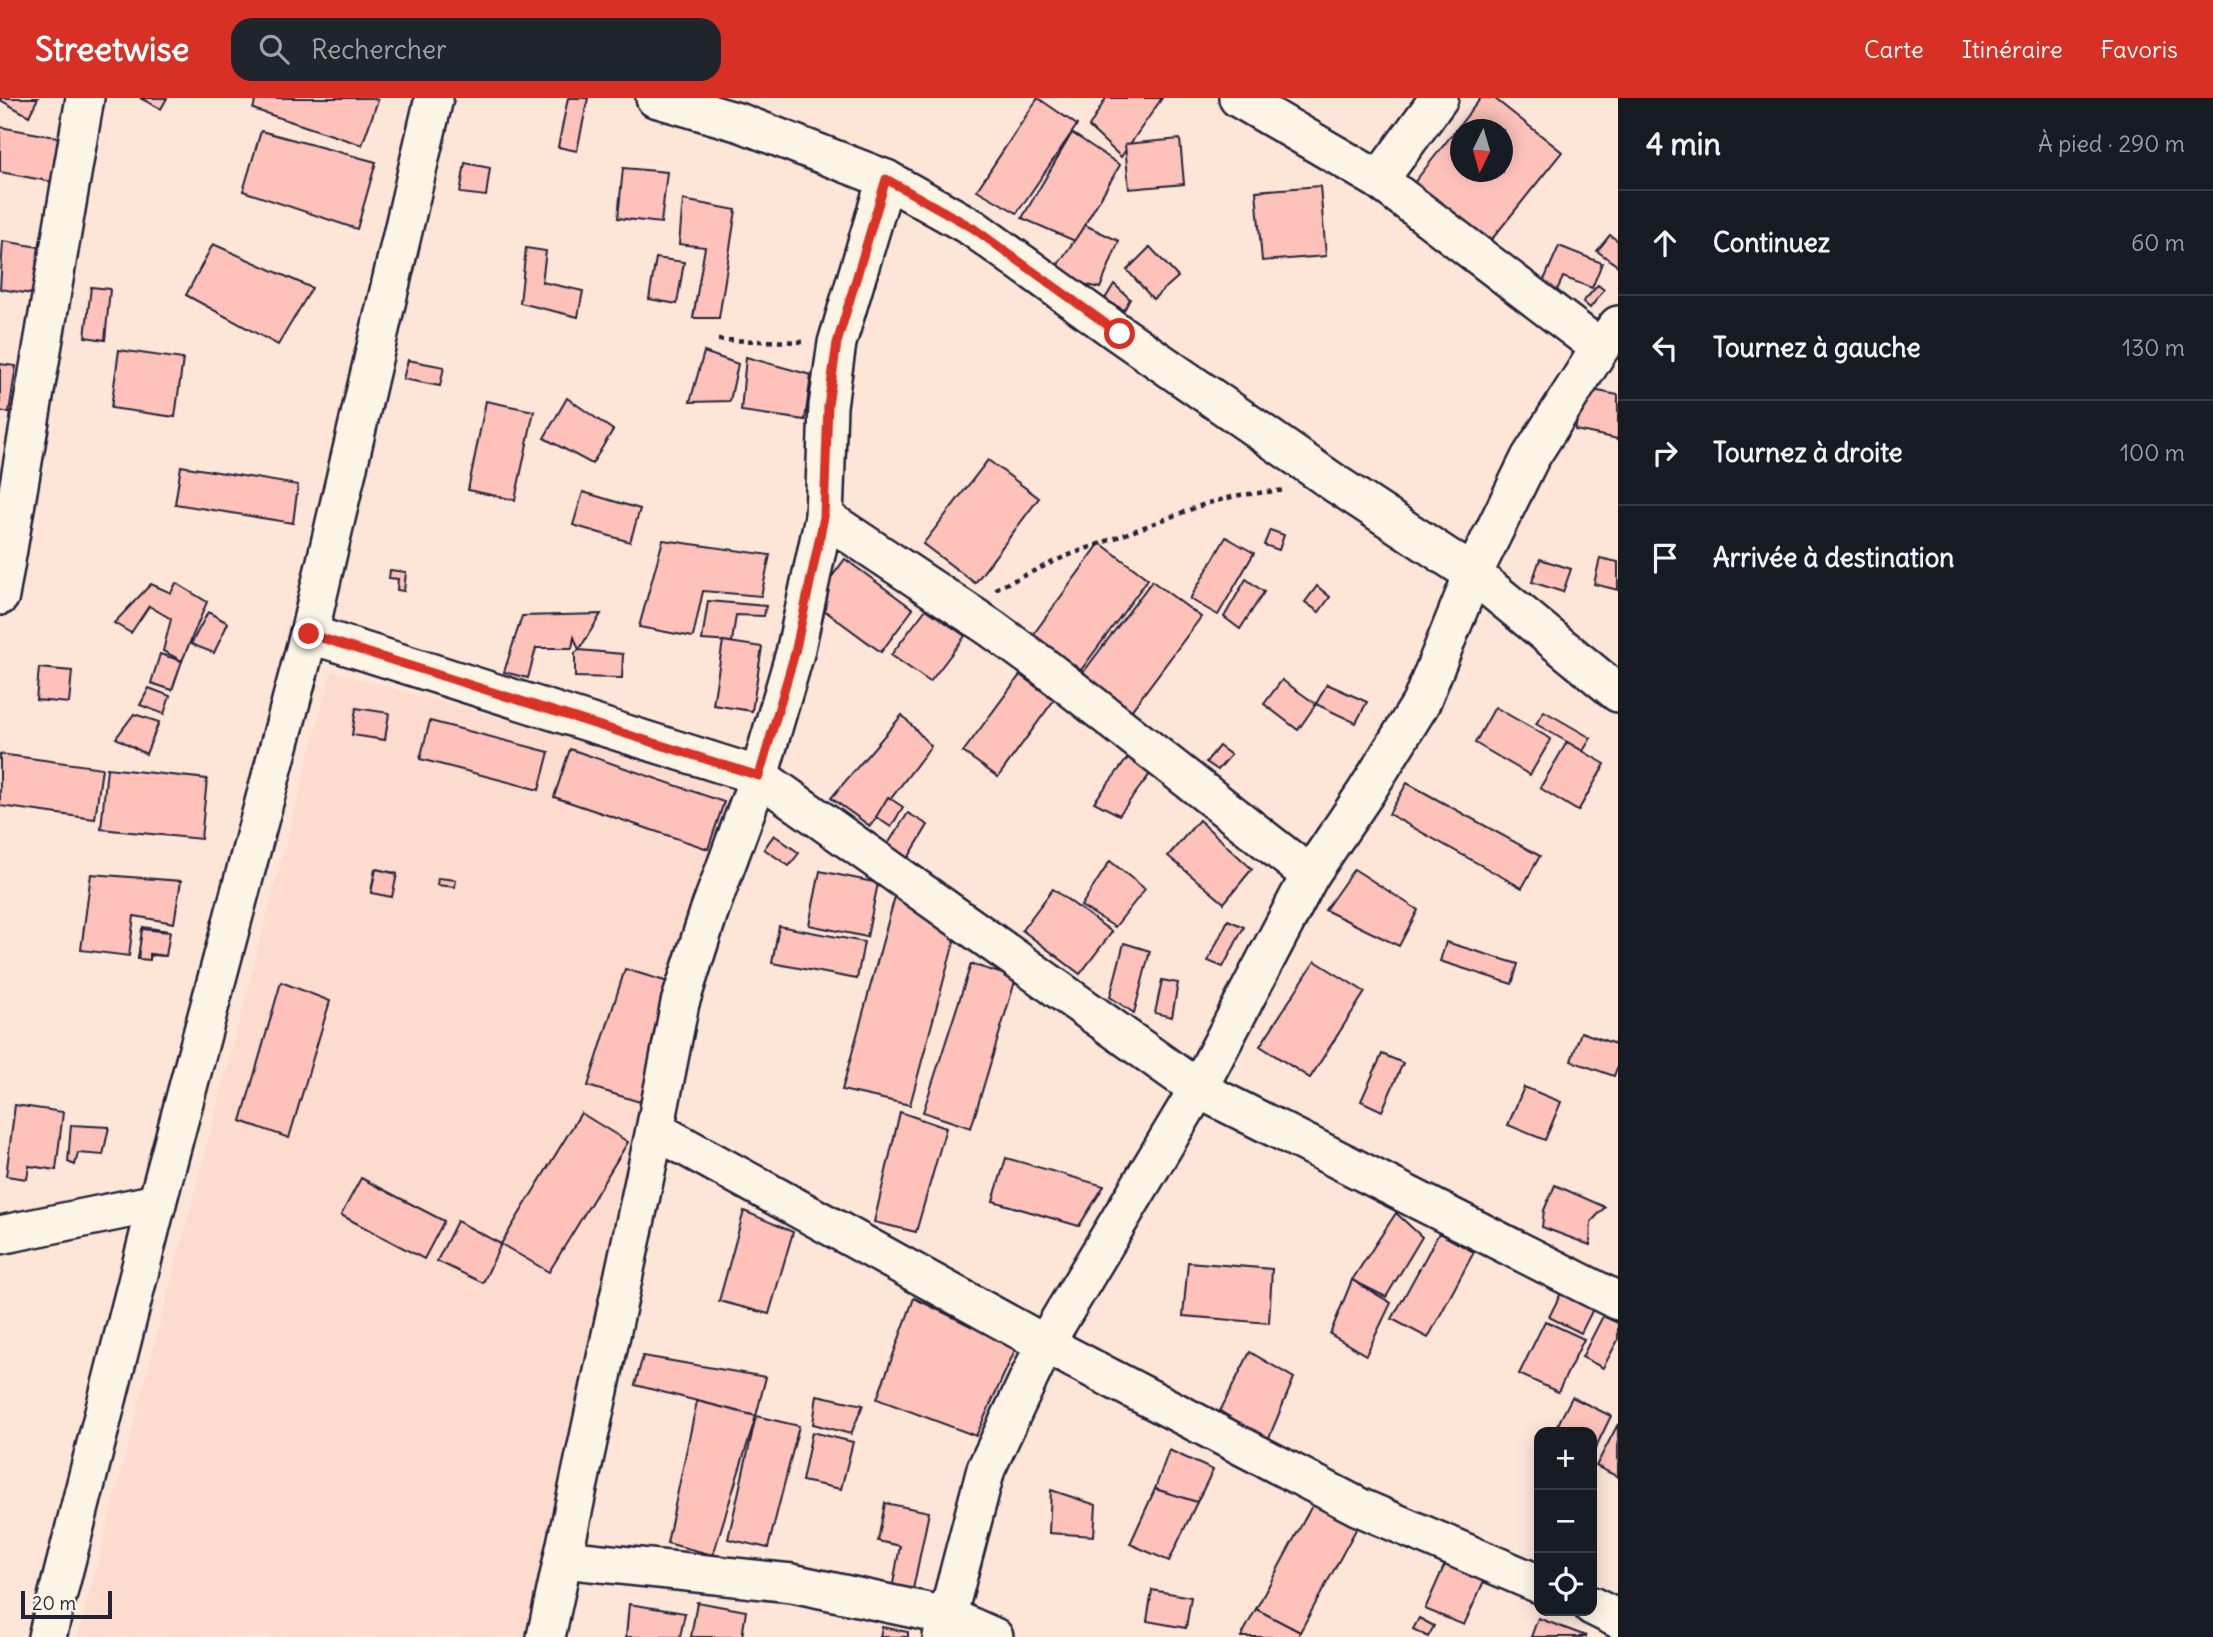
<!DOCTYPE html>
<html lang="fr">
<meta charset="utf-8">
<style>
:root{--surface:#171b24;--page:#20242c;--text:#f1f3f6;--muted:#9ea1a6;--line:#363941;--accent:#d93025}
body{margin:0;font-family:Delius,sans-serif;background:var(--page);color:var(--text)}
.controls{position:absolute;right:21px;bottom:21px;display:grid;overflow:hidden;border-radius:14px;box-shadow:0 4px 18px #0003}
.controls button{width:63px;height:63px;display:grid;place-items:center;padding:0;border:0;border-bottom:2px solid var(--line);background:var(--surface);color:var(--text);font:35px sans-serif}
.compass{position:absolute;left:1450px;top:21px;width:63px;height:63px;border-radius:50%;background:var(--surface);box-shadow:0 4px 18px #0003;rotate:185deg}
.scale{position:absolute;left:21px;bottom:18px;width:91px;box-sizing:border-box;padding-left:7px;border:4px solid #22223b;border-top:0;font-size:19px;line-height:24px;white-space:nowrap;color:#22223b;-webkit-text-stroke:5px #fcf5e5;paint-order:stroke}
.stop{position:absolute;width:21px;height:21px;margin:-16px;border:5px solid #d93025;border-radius:50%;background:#fff}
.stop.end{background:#d93025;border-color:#fff;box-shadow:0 2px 7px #0008}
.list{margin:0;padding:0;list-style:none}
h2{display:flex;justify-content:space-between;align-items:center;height:91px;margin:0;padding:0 28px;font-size:30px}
h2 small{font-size:23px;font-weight:400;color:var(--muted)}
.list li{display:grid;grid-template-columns:46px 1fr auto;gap:21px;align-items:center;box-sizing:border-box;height:105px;padding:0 28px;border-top:2px solid var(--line)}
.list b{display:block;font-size:26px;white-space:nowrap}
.list em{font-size:23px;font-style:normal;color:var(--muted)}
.icon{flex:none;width:38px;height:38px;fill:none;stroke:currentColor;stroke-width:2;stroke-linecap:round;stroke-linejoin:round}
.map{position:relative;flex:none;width:1618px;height:1539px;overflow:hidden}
header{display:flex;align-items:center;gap:42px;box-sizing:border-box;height:98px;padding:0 35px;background:var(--accent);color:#fff}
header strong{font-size:33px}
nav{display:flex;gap:38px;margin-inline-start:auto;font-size:24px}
.search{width:490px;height:63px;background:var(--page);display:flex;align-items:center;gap:18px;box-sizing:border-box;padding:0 24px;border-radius:21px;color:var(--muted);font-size:26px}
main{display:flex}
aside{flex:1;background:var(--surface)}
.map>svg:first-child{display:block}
.built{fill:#fddbcf}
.building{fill:#fec2bb;stroke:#22223b;stroke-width:2;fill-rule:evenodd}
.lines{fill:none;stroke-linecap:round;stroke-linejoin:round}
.street-casing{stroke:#22223b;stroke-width:42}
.path{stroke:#22223b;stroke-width:4.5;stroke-dasharray:5 5;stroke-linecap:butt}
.street{stroke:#fcf5e5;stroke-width:37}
.route{stroke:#d93025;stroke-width:9}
</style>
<header>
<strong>Streetwise</strong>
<div class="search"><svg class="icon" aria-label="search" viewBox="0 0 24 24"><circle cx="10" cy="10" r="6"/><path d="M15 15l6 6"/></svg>Rechercher</div>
<nav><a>Carte</a><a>Itinéraire</a><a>Favoris</a></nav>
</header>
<main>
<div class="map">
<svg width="1618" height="1539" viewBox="0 0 1618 1539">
<rect width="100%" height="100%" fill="#fde6d8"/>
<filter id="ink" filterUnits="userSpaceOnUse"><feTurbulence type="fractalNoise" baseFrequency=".0143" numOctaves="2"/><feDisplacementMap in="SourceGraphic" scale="14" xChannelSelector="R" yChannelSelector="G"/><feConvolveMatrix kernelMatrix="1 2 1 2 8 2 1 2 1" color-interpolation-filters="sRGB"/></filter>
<g filter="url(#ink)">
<polygon class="built" points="331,573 738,686 533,1539 78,1539"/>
<g class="building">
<polygon points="0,0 38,0 29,18 0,2"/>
<polygon points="140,0 167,0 161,11"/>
<polygon points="256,0 373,0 378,2 362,47 253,11"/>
<polygon points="568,0 588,0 577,53 558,49"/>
<polygon points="1038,0 1077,27 1017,115 977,92"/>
<polygon points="1106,0 1162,0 1121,59 1089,29"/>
<path d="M 1481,0 L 1494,0 L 1562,54 L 1488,146 L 1413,86 ZM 1461,32 L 1503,32 L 1503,74 L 1461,74 Z"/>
<polygon points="0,29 61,40 53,84 0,74"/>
<polygon points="261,33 376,64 357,131 243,93"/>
<polygon points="1072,35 1120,67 1075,143 1022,120"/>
<polygon points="1180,41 1184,86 1129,91 1125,46"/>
<polygon points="465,65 490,70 486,98 460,95"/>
<polygon points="623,70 667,74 661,125 618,120"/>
<polygon points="1320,88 1326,158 1262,163 1256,93"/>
<polygon points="683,102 736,112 719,220 693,220 705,149 679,146"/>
<polygon points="1085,127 1119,143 1100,190 1050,178"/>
<polygon points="1610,137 1618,143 1618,168 1597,153"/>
<polygon points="3,143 39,149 32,196 0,191"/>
<polygon points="213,146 312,190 278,247 186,197"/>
<polygon points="1559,148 1602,165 1592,190 1563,179 1553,201 1540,191"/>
<polygon points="1150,149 1178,179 1153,201 1127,172"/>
<polygon points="526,150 546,153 542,184 583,193 578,219 520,205"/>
<polygon points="656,160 684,164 677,206 649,201"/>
<polygon points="1114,186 1130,201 1124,212 1105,201"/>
<polygon points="1598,187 1604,192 1590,210 1583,204"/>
<polygon points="91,189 110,191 105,242 85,239"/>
<polygon points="119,252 183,261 175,319 111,310"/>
<polygon points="704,254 738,266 730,303 690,304"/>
<polygon points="746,259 811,277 805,322 741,313"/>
<polygon points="408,262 444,269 440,288 403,281"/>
<polygon points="0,266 16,268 9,315 0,313"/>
<polygon points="1583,290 1618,297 1618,341 1575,332"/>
<polygon points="567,300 613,332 592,366 544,340"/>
<polygon points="486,303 534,313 515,402 468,392"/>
<polygon points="988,362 1039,400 975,485 923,446"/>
<polygon points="181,368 298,387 293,425 175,406"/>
<polygon points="583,394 640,411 630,444 573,427"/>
<polygon points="1270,432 1284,437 1279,452 1264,447"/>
<polygon points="1226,439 1254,455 1218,517 1190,501"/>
<polygon points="663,442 770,457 761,498 703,493 693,539 639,529"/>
<polygon points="1100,445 1148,481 1078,576 1030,541"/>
<polygon points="1600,460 1618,464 1618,492 1594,486"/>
<polygon points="845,461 913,511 881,554 813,504"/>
<polygon points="1540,461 1571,471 1563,494 1532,484"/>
<polygon points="390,472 406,474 404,493 397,492 398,481 389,480"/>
<polygon points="1246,481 1264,494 1240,531 1224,519"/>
<polygon points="1152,483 1201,519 1128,617 1079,580"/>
<polygon points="176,485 207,504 182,563 163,553 171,521 149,508 131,535 114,525 151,486 171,495"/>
<polygon points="1317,488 1330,499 1319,514 1305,504"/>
<polygon points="708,503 766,508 764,518 736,517 732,544 702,542"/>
<polygon points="926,511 965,538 930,584 891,557"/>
<polygon points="208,514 228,525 214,555 191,546"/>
<polygon points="601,516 579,552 574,539 572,550 536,550 528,580 504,574 522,518"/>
<polygon points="723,543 762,549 752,613 713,607"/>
<polygon points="579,552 623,556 622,580 575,579 575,555"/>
<polygon points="160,556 182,563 172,592 151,585"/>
<polygon points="39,570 72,573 69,605 36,602"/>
<polygon points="1020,577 1054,602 998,679 963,654"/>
<polygon points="1282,582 1316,606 1298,632 1264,606"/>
<polygon points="1327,586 1367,604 1356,625 1316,606"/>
<polygon points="149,590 170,598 164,616 140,607"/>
<polygon points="1495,609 1551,641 1530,677 1475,645"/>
<polygon points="356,610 389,615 385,642 352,637"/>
<polygon points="1544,613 1591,640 1583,653 1536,626"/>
<polygon points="134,616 159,624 146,656 116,640"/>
<polygon points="902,617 931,648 870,728 831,700"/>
<polygon points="430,623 549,654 539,692 420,661"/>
<polygon points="1567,644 1605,666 1578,713 1540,690"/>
<polygon points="1219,648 1231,657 1218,672 1206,664"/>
<polygon points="570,651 724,704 708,751 554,699"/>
<polygon points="1134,652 1156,668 1119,717 1094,704"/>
<polygon points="0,656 102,670 95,721 0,708"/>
<polygon points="107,670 207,681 201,741 101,731"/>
<polygon points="1407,685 1540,758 1522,790 1389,716"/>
<polygon points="888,699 903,709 891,729 876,719"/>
<polygon points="908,715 928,727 905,765 884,752"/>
<polygon points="1199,722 1252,771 1224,805 1168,758"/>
<polygon points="774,737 799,755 789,768 764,751"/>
<polygon points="1110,763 1145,791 1115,829 1081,808"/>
<polygon points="375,771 396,775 391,798 371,794"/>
<polygon points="376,771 397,776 392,799 371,795"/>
<polygon points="1354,771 1418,812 1399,848 1325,812"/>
<polygon points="820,773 878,785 867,839 809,827"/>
<polygon points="91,776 181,783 174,825 134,818 129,858 81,852"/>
<polygon points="438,780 456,782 455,789 437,787"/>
<polygon points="897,791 957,833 910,1007 842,992"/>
<polygon points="1053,791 1112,834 1080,876 1022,832"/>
<polygon points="1228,822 1244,829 1223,869 1208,863"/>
<polygon points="779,828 864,844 857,881 772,865"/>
<polygon points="143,829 169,833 165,858 151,857 150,861 138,860"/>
<polygon points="142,831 170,834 166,858 150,856 150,862 138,861"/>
<polygon points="1446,844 1518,866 1512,886 1440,863"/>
<polygon points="1124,845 1150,853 1134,915 1110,899"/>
<polygon points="1315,863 1365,894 1310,980 1260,948"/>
<polygon points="971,866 1016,880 971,1030 923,1014"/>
<polygon points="625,871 678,887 640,1004 588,988"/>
<polygon points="1162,882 1178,885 1172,919 1155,915"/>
<polygon points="281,884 330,903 289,1040 241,1023"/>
<polygon points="1581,934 1618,947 1618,967 1614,978 1571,963"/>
<polygon points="1382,956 1403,965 1382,1013 1361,1003"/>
<polygon points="1524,989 1561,1004 1545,1042 1508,1027"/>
<polygon points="15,1007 63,1014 56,1072 29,1068 27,1081 6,1078"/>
<polygon points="900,1014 946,1030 916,1134 874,1124"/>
<polygon points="581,1015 628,1044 549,1174 501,1146"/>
<polygon points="71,1027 109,1029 103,1057 78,1055 75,1067 68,1064"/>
<polygon points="1006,1060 1104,1088 1079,1128 993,1103"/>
<polygon points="361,1080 444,1123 424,1161 341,1117"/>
<polygon points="1555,1087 1605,1109 1591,1124 1590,1147 1542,1129 1544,1112"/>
<polygon points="744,1113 793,1134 769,1216 719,1203"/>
<polygon points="1396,1115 1422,1139 1386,1199 1352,1182"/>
<polygon points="457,1123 501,1146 483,1185 437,1163"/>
<polygon points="1439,1135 1474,1154 1428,1240 1392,1221"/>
<polygon points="1188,1164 1272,1171 1269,1225 1183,1218"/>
<polygon points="1352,1182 1391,1205 1366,1257 1330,1236"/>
<polygon points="1561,1195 1593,1211 1581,1235 1549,1219"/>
<polygon points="914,1200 1016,1250 976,1338 877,1301"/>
<polygon points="1603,1218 1618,1225 1618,1242 1603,1270 1582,1259"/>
<polygon points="1545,1223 1584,1241 1558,1294 1519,1276"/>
<polygon points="1250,1254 1294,1280 1268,1342 1220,1313"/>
<polygon points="643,1258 766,1279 756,1318 635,1287"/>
<polygon points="817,1297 863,1307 851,1336 813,1326"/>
<polygon points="1572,1299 1611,1318 1592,1357 1592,1334 1554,1334"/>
<polygon points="697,1303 756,1318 713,1457 667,1445"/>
<polygon points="756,1318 799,1328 768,1450 728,1441"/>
<polygon points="1618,1326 1618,1379 1596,1368"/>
<polygon points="812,1334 853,1344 841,1391 802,1383"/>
<polygon points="1169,1352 1213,1372 1197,1404 1155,1391"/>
<polygon points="1155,1391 1197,1404 1169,1463 1130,1446"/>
<polygon points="1051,1392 1096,1407 1094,1438 1049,1435"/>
<polygon points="1315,1402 1359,1426 1300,1534 1256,1511"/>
<polygon points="885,1405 929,1414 912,1496 892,1491 900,1448 878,1443"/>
<polygon points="1445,1466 1484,1483 1464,1527 1425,1511"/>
<polygon points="1152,1492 1191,1499 1186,1530 1147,1523"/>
<polygon points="697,1504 746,1513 742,1539 691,1539"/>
<polygon points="629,1506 685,1515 680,1539 626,1539"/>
<polygon points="1256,1511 1300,1534 1298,1539 1241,1539"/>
<polygon points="1419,1520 1434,1528 1428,1539 1413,1531"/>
<polygon points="1538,1520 1586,1538 1586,1539 1531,1539"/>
<polygon points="882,1529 908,1534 908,1539 880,1539"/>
</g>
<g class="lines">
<g class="street-casing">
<g id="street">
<polyline points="655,0 741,25 886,81 973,130 1120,236 1336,386 1473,476 1618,595"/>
<polyline points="1238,0 1379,82 1600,250"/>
<polyline points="1379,82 1439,0"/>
<polyline points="824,419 991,530 1043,568 1310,777"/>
<polyline points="0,498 85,0"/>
<polyline points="309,536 759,678 1198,991 1618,1203"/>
<polyline points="655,1032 1045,1246 1359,1409 1539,1486"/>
<polyline points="0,1137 157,1105"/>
<polyline points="563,1461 792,1485 947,1518 994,1539"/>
<polyline points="1592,1508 1618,1521"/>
<polyline points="47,1539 157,1105 309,536 434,0"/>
<polyline points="546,1539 655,1032 680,905 709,814 759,678 795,555 824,419 828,308 837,245 886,81"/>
<polyline points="942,1539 986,1371 1045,1246 1198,991 1310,777 1366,694 1421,605 1473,476 1530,360 1600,250 1618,227"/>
</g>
</g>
<g class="path">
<polyline points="718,242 805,244"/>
<polyline points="995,491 1064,459 1208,405 1240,397 1286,392"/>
</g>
<use href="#street" class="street"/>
</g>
</g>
<g class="lines" filter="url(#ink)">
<polyline class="route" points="309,536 759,678 795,555 824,419 828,308 837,245 886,81 973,130 1120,236"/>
</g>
</svg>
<div class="controls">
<button>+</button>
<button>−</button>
<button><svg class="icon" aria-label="locate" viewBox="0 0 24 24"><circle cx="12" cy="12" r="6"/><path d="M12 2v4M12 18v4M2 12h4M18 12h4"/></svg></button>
</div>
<svg class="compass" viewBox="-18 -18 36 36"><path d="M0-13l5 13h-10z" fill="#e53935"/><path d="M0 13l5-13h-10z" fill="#9ea1a6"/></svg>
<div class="scale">20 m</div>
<div class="stop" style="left:1120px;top:236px"></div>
<div class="stop end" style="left:309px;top:536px"></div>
</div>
<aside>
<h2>4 min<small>À pied · 290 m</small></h2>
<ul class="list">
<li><svg class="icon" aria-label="ahead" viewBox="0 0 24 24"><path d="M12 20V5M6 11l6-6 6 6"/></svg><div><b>Continuez</b></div><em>60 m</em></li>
<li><svg class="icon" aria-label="left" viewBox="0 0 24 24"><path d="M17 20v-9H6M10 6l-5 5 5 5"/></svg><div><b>Tournez à gauche</b></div><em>130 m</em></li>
<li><svg class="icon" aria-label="right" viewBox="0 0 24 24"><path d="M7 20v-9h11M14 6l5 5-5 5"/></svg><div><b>Tournez à droite</b></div><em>100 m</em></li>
<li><svg class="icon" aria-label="arrive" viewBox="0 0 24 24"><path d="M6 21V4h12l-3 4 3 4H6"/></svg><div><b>Arrivée à destination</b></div></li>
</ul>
</aside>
</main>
